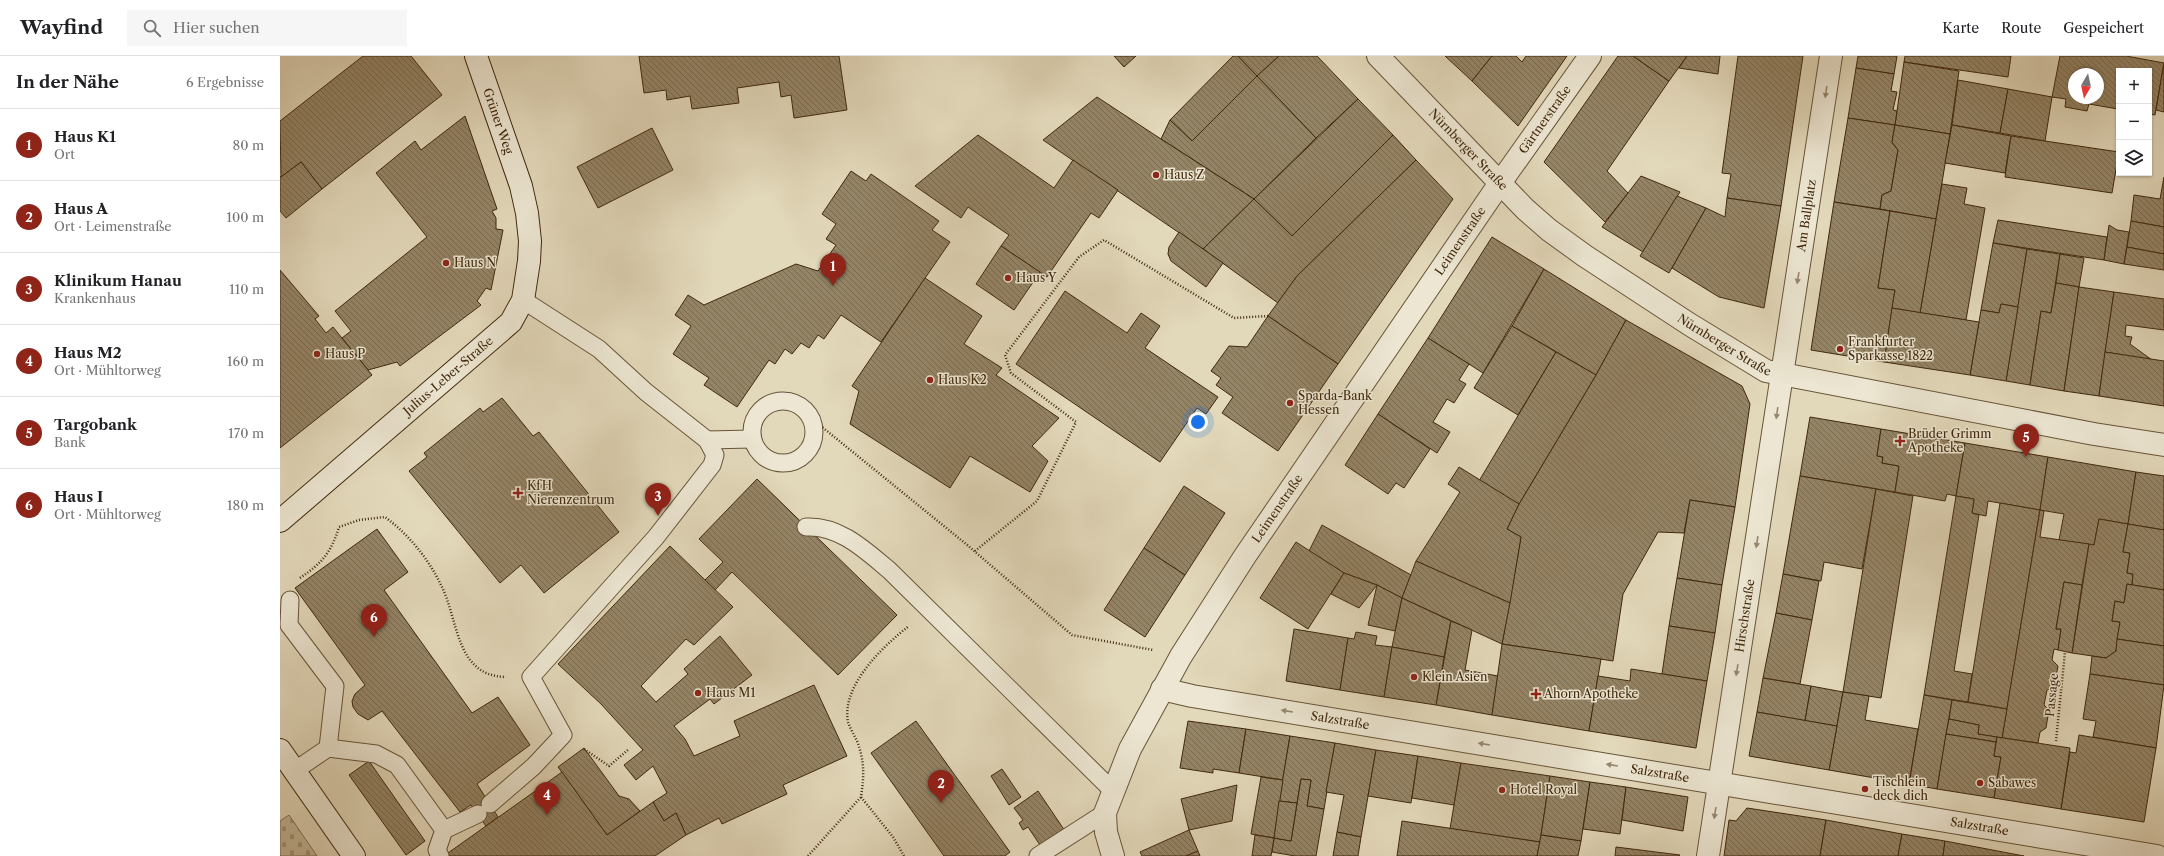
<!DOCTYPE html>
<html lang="de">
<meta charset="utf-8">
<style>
:root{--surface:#fff;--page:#f6f6f6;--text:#202124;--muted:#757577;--line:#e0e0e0;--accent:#8f2418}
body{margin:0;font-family:"Libre Caslon Text",serif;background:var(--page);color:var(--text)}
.controls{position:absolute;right:12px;top:12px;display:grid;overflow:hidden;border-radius:0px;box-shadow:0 1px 3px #0004}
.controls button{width:36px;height:36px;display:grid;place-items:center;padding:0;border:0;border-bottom:1px solid var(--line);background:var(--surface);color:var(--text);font:20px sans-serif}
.compass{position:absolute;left:1788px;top:12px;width:36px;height:36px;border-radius:50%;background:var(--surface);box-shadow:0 1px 3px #0004;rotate:189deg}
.you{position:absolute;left:918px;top:366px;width:14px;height:14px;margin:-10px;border:3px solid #fff;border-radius:50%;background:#1a73e8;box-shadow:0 0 0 6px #1a73e833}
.badge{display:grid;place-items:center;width:26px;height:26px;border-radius:50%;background:var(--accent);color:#fff;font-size:13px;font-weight:700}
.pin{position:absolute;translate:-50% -33px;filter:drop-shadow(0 1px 2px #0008)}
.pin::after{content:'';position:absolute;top:21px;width:14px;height:12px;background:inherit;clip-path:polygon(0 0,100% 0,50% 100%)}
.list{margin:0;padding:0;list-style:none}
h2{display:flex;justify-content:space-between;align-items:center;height:52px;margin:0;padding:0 16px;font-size:17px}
h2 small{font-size:13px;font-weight:400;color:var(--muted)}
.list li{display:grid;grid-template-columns:26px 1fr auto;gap:12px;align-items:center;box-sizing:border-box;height:72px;padding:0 16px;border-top:1px solid var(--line)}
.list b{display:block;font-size:15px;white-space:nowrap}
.list p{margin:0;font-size:13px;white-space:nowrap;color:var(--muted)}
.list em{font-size:13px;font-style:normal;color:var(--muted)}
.icon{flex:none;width:22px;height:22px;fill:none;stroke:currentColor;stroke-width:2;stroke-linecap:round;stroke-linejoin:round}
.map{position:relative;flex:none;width:1884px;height:800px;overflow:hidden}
header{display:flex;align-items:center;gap:24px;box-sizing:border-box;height:56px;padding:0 20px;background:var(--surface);border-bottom:1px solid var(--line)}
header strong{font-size:19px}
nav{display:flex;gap:22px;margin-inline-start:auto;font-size:14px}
.search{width:280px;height:36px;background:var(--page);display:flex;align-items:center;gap:10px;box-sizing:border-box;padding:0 14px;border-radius:0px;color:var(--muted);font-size:15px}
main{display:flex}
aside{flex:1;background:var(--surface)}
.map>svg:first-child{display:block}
.cemetery{fill:url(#cemetery-stones);stroke:#837154}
.building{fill:url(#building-back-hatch);stroke:#40280c;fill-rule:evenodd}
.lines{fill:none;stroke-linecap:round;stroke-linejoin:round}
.lane-casing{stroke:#685438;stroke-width:19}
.street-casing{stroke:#685438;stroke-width:24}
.secondary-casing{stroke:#40280c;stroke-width:24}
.path{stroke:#40280c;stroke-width:2.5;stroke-dasharray:1 2;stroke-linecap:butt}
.lane{stroke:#ece6d2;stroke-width:17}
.street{stroke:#ece6d2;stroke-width:22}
.secondary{stroke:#ece6d2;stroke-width:22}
.oneway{fill:#96876f}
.poi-dot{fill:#8f2418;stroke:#ece6d2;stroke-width:1.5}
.labels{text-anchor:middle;stroke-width:3;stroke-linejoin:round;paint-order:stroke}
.street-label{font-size:12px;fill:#40280c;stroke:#ece6d2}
.poi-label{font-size:12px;fill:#40280c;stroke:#ece6d2;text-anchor:start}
</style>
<header>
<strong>Wayfind</strong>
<div class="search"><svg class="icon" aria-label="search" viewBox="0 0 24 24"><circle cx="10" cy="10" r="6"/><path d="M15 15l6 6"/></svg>Hier suchen</div>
<nav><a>Karte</a><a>Route</a><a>Gespeichert</a></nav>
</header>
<main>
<aside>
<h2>In der Nähe<small>6 Ergebnisse</small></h2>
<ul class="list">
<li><span class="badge">1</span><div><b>Haus K1</b><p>Ort</p></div><em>80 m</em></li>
<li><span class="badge">2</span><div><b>Haus A</b><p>Ort · Leimenstraße</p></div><em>100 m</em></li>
<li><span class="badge">3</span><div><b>Klinikum Hanau</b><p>Krankenhaus</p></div><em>110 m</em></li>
<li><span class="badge">4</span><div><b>Haus M2</b><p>Ort · Mühltorweg</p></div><em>160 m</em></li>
<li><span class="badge">5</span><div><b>Targobank</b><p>Bank</p></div><em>170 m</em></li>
<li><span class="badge">6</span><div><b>Haus I</b><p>Ort · Mühltorweg</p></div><em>180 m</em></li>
</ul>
</aside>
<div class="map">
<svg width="1884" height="800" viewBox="0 0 1884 800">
<defs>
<pattern id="cemetery-stones" width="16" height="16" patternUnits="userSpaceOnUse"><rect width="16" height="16" fill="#c6ba9c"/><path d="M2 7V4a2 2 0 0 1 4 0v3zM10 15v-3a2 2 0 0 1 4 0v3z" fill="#a2977e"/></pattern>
<pattern id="building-back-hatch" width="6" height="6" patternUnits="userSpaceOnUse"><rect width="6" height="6" fill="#948466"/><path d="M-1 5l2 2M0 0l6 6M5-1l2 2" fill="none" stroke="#7a6c52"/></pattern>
</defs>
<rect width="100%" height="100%" fill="#e2d8ba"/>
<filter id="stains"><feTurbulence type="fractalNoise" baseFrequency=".005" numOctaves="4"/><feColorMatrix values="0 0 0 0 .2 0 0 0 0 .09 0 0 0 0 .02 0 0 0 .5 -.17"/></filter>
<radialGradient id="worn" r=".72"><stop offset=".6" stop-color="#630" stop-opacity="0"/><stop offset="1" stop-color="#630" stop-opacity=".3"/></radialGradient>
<polygon class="cemetery" points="9,759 37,800 0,800 0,765"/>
<g class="building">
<polygon points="83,0 131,0 162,39 42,133 21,106 1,121 0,65"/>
<polygon points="359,0 559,0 567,54 514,62 511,39 501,41 499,26 457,32 459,47 412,53 410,40 387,44 386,34 364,37"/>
<polygon points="834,0 856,0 844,11"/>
<polygon points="953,0 958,0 977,20 912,85 890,64"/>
<polygon points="958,0 999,0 977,20"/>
<polygon points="999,0 1037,0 1078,43 1036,82 977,20"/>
<polygon points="1165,0 1212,0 1192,25"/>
<polygon points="1212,0 1236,0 1242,6 1246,0 1287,0 1238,70 1192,25"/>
<polygon points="1338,0 1353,0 1389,25 1327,115 1348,137 1325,166 1264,106"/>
<polygon points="1353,0 1407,0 1389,25"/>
<polygon points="1407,0 1440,0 1438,18 1399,12"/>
<polygon points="1458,0 1523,0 1501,150 1447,142 1451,118 1442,117"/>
<polygon points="1578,0 1617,0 1614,18 1576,12"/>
<polygon points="1625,0 1731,0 1728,21 1624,6"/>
<path d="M 1780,0 L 1846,0 L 1884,7 L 1875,59 L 1869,58 L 1869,15 L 1839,15 L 1839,60 L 1837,59 L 1838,53 L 1809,48 L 1807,55 L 1785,51 L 1786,43 L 1772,41 ZM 1794,18 L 1818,18 L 1818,42 L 1794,42 Z"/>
<polygon points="1624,6 1679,15 1670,78 1615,69"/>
<polygon points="1884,7 1884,56 1876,54"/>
<polygon points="1576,12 1614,18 1611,35 1617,36 1613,54 1617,55 1615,69 1568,62"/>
<polygon points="977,20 1036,82 974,143 881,83 890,64 912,85"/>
<polygon points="1678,24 1728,33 1720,77 1672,69"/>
<polygon points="1728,33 1772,41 1765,85 1720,77"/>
<polygon points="817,41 881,83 974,143 923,193 763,84"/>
<polygon points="1078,43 1113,79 1012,180 974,143"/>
<polygon points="185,60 217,153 212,155 216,162 216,173 223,174 211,234 206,232 197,245 201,249 120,310 117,306 88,314 62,282 71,275 55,255 147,181 96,117 135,85 141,94"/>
<polygon points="1568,62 1615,69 1612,86 1618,94 1611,135 1602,139 1600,153 1554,146"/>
<polygon points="1615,69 1670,78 1656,163 1600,153 1602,139 1611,135 1618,94 1612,86"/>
<polygon points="1672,69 1731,80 1725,117 1665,107"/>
<polygon points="372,72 393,114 318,152 297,111"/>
<polygon points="698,79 774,132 793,104 838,134 819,162 811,157 767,221 721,190 729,179 688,151 681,162 635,130"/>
<polygon points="1113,79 1136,104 1017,220 998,247 923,193 974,143 1012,180"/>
<polygon points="1731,80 1839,96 1832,137 1725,121"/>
<polygon points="1136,104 1173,143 1058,308 988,260 1017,220"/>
<polygon points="21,106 42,133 6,162 0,155 0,120 1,121"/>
<polygon points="571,115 586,125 591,118 659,165 652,174 670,186 601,286 561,259 544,283 538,279 529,292 521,287 512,298 505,293 495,308 489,304 457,351 424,329 429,322 393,298 411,270 395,259 408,239 424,249 516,208 538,215 556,189 546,183 556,168 542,158"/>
<polygon points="1361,120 1400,136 1363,196 1322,171"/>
<polygon points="1884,121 1884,171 1851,165 1854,139 1880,143"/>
<polygon points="1662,128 1687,132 1684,148 1705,152 1686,264 1640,257"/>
<polygon points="1397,140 1426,152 1389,217 1360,200"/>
<polygon points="1447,142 1501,150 1484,252 1439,241 1392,212 1426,152 1445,161"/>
<polygon points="1554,146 1610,155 1598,232 1615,234 1604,306 1531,294"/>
<polygon points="1610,155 1656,163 1640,257 1612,252 1615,234 1598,232"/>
<polygon points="1718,164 1827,181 1824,204 1713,187"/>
<polygon points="1851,165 1884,171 1884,198 1847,191"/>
<polygon points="1829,169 1837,174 1849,176 1844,208 1824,204"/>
<polygon points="899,176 943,207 926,231 891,205 888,198 889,191"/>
<polygon points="1212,181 1264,213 1203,317 1148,282"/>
<polygon points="1713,187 1747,193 1738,251 1721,248 1719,257 1701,254"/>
<polygon points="721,190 760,216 734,254 696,228"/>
<polygon points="1847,191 1884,198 1884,214 1844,208"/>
<polygon points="1747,193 1780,198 1771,257 1761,255 1750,329 1726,325"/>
<polygon points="1780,198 1804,202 1799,231 1776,227"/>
<polygon points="1264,213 1346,264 1316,319 1232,270"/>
<polygon points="0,214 39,260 35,263 46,277 53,271 92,319 0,392"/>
<polygon points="645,222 702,260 684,288 722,312 716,319 779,362 752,390 768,405 750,436 690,400 670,432 570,368 579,335 572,330"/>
<polygon points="1776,227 1799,231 1784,335 1750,329 1761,255 1771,257"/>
<polygon points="1799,231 1834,236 1819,340 1784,335"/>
<polygon points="785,235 847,277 861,257 880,270 865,292 938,341 926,358 917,352 880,406 736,308"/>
<polygon points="1834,236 1884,243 1884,274 1846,269 1845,280 1852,281 1850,288 1872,304 1825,296"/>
<polygon points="1721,248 1738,251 1726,325 1690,319 1701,254 1719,257"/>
<polygon points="1612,252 1699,266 1690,319 1604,306"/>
<polygon points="988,260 1058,308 998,395 942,357 953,341 936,329 941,322 931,315 949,290 967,291"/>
<polygon points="1346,264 1462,330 1470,348 1455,451 1410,444 1404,477 1378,476 1343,538 1333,605 1222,588 1241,481 1227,473 1239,448 1316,319"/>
<polygon points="1232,270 1276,296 1238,359 1194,332"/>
<polygon points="1148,282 1189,308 1179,324 1186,328 1174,347 1167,343 1153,366 1170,376 1157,397 1098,358"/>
<polygon points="1276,296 1316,319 1239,448 1199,425"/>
<polygon points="1825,296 1884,305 1884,350 1819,340"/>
<polygon points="222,342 253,380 259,376 339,476 264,537 241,509 220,527 129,415 147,401 144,397 200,352 203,356"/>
<polygon points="1098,358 1150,393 1124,432 1116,427 1108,438 1065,409"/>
<polygon points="1530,361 1601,373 1597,400 1603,401 1602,407 1619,410 1615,436 1520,420"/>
<polygon points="1601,373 1685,387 1676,440 1667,438 1665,445 1615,436 1619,410 1602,407 1603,401 1597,400"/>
<polygon points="1685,387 1768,401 1760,454 1708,445 1706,460 1692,457 1694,443 1676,440"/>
<polygon points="1768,401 1856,416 1848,468 1819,463 1814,489 1779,484 1784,458 1760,454"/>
<polygon points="1179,411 1239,448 1227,473 1241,481 1230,547 1136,505 1180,436 1168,428"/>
<polygon points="1856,416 1884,420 1884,474 1848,468"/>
<polygon points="1520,420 1596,433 1582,513 1544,506 1541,525 1503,518"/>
<polygon points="477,423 617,559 558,619 452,516 435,534 425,524 443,506 419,483"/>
<polygon points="904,430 945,457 905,519 864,492"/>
<polygon points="1596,433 1633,440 1601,642 1563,636"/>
<polygon points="1676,440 1694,443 1692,457 1699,459 1674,615 1692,618 1688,646 1644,639"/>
<polygon points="1410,444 1455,451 1442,529 1397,522"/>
<polygon points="1720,447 1760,454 1727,653 1688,646"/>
<polygon points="1760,454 1764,455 1760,481 1809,488 1802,529 1784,526 1776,573 1781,573 1778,594 1774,593 1772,604 1778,610 1774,632 1767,634 1764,649 1769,654 1766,672 1760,676 1758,687 1722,682"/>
<polygon points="1819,463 1848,468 1843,496 1850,497 1847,517 1853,518 1852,529 1847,528 1844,547 1835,545 1832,565 1840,566 1836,595 1826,602 1792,597 1809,488 1814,489"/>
<polygon points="1848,468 1884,474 1884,534 1852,529 1853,518 1847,517 1850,497 1843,496"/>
<polygon points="1042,469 1131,519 1122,542 1097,529 1064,517 1029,495"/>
<polygon points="97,473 128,516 104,534 192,657 218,641 250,689 197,728 218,761 206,770 191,749 180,756 102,655 88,664 78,658 73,651 72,645 75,638 85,629 15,532"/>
<polygon points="1016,486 1064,517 1028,573 980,542"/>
<polygon points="390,490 453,551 414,589 406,583 361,630 376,646 408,618 404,613 440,580 472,619 434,648 430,643 394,670 405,683 414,700 460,680 454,665 534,629 567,700 503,729 507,738 442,768 439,762 406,779 396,757 384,765 373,746 387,737 373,710 356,724 344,709 363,694 321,648 278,608"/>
<polygon points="864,492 905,519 865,581 824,554"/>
<polygon points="1136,505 1230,547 1222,588 1122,542"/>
<polygon points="1064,517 1097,529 1079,552 1051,538"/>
<polygon points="1503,518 1539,525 1532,564 1496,557"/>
<polygon points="1397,522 1442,529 1435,577 1389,570"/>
<polygon points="1784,526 1802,529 1792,597 1778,594 1781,573 1776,573"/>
<polygon points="1847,528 1884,534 1884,590 1837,583 1840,566 1832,565 1835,545 1844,547"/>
<polygon points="1097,529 1122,542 1115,575 1088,569"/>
<polygon points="1122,542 1171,565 1164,601 1112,591"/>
<polygon points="1496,557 1532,564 1520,628 1483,622"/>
<polygon points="1171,565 1192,574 1185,614 1218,620 1212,659 1156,649"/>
<polygon points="1389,570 1435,577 1427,625 1382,618"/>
<polygon points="1014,573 1068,582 1060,634 1006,625"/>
<polygon points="1076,576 1097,580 1095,589 1112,591 1104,641 1060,634 1068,582 1074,583"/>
<polygon points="1837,583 1884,590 1884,629 1810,618 1812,600 1826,602 1836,595"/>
<polygon points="1222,588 1321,603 1309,675 1212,659"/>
<polygon points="1112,591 1164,601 1156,649 1104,641"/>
<polygon points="1351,613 1427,625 1416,692 1309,675 1318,620 1350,625"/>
<polygon points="1810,618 1884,629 1876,692 1813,681 1816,665 1803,663"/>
<polygon points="1483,622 1531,630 1525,665 1477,656"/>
<polygon points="1531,630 1563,636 1557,670 1525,665"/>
<polygon points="1563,636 1589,640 1585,664 1638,673 1629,728 1549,714"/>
<polygon points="1644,639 1672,644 1657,733 1629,728"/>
<polygon points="1672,644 1727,653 1722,682 1698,678 1699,669 1669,663"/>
<polygon points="1477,656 1557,670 1549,714 1469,700"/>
<polygon points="1669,663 1699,669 1698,678 1717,681 1716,686 1666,678"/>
<polygon points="636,665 730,796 725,800 664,800 591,697"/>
<polygon points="908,665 966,673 959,717 933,713 933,717 900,712"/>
<polygon points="966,673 1010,680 1003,724 959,717"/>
<polygon points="1666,678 1716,686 1714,700 1721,701 1714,742 1657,733"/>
<polygon points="1799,679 1876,692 1864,766 1781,753 1790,696 1796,697"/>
<polygon points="1010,680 1055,687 1044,753 1027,750 1031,724 1021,723 1017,747 999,745"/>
<polygon points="1717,681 1790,692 1781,753 1714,742 1721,701 1714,700"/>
<polygon points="1055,687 1096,694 1081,781 1057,776 1064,739 1046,736"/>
<polygon points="304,692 339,740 349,743 360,755 327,779 278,711"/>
<polygon points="1096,694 1138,700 1131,747 1088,740"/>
<polygon points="1138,700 1181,707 1174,749 1132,742"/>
<polygon points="89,705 145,785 126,799 69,719"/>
<polygon points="1181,707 1270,720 1260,786 1170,773"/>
<polygon points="722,713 741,741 729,749 711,720"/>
<polygon points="282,716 327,779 373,746 384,765 396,757 406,779 375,800 170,800 168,797"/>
<polygon points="1270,720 1310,726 1301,785 1261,779"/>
<polygon points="981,721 1003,724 994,782 971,778"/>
<polygon points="1021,723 1031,724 1027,750 1044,753 1036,800 1015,800 992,796 994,782 1011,785"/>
<polygon points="1310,726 1346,731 1340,778 1303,773"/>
<polygon points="957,729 952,765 909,774 901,743"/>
<polygon points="1346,731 1408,741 1403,775 1342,764"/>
<polygon points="758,735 785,775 762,792 748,771 743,774 739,767 743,764 734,752"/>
<polygon points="999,745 1017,747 1011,785 994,782"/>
<polygon points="1467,752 1546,764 1540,800 1444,800 1449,764 1456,765"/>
<polygon points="1546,764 1622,778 1618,800 1540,800"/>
<polygon points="1122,765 1260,786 1257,800 1117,800"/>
<polygon points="909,774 918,795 906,800 862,800 860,796"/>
<polygon points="1057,776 1081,781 1078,800 1053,800"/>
<polygon points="1622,778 1665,785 1663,800 1618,800"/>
<polygon points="975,779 994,782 991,800 972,800"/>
<polygon points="1261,779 1301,785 1298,800 1257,800"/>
<polygon points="1665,785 1744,800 1663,800"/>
<polygon points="1336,791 1400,799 1399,800 1335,800"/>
<polygon points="918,795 920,800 906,800"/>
</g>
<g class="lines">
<g class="lane-casing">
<g id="lane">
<circle cx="503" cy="376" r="31"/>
<polyline points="427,384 472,383"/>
<path d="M 526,471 C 559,469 585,494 609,514 L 832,734"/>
<polyline points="10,544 9,569 55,630 48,692"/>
<polyline points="14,715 48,692 96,698 117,709 164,774"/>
<polyline points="210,748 254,710 283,679 251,621 376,481 432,409 435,399 427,384 366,336 319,293 243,244"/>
<polyline points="160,800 157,794 164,774 198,758"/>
<polyline points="758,800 825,757"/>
</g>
</g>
<g class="street-casing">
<g id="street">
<path id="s1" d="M 1098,0 L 1245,153 L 1269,174 L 1305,200 L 1409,268 L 1486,315 L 1814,378 L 1884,389"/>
<path id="s2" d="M 882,633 L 912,640 L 1877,800"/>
<path id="s3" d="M 833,800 L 826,776 L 825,757 L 850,693 L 901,600 L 965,500 L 1220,127 L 1310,0"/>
<path id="s4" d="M 1428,800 L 1551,0"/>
</g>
</g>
<g class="secondary-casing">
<g id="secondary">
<path id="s5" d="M 0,465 L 231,266 L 243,244 L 249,205 L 250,185 L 247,157 L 241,130 L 196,0"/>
<polyline points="0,694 74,800"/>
</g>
</g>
<g class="path">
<polyline points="531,362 686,488 792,579 873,594"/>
<polyline points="695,495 757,445 796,366 731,317 725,299 799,201 824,184 954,262 988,260"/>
<path d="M 20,522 C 42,507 51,497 59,471 L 79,464 L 105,461 C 129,479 148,502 161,529 C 179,564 175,620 226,621"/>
<polyline points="1776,685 1785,596"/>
<polyline points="304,693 329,710 349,693"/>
<polyline points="528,800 581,741"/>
<path d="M 624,800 L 613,781 L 581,741 C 584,720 585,706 577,685 C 574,679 570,672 568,666 C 561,630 603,590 629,570"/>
</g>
<use href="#lane" class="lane"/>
<use href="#street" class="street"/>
<use href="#secondary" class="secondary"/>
</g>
<defs><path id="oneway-solid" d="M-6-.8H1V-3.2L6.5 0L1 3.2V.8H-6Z"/></defs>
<g class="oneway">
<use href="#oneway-solid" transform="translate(1546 36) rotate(98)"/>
<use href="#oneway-solid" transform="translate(1518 222) rotate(99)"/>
<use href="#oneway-solid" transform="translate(1497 357) rotate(98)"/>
<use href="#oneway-solid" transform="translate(1477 486) rotate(99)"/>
<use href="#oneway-solid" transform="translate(1457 614) rotate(99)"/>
<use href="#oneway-solid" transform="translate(1007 655) rotate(-171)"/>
<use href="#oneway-solid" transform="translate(1204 688) rotate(-171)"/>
<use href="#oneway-solid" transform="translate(1332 709) rotate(-171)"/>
<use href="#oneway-solid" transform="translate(1435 757) rotate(99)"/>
</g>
<g class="poi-dot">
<circle cx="876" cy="119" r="4"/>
<circle cx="166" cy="207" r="4"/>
<circle cx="728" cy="222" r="4"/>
<circle cx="1560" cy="293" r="4"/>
<circle cx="37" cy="298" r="4"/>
<circle cx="650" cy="324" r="4"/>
<circle cx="1010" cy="347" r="4"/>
<path d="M1618 379h4v4h4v4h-4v4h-4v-4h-4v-4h4z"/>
<path d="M236 431h4v4h4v4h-4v4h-4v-4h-4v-4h4z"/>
<circle cx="1134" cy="621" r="4"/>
<circle cx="418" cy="637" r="4"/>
<path d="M1254 632h4v4h4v4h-4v4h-4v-4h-4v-4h4z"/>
<circle cx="1700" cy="727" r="4"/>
<circle cx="1585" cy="733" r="4"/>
<circle cx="1222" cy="734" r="4"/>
</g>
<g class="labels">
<g class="street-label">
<text dy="4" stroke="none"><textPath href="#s3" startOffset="867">Gärtnerstraße</textPath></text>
<text transform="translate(218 65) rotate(71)" y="4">Grüner Weg</text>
<text dy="4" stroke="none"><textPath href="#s1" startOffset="130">Nürnberger Straße</textPath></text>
<text dy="4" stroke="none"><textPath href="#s4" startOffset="648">Am Ballplatz</textPath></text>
<text dy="4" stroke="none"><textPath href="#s3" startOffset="719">Leimenstraße</textPath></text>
<text dy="4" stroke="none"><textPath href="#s1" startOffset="454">Nürnberger Straße</textPath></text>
<text dy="4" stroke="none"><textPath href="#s5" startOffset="222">Julius-Leber-Straße</textPath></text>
<text dy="4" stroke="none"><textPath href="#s3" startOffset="395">Leimenstraße</textPath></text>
<text dy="4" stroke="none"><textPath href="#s4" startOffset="243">Hirschstraße</textPath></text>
<text transform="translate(1772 639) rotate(-84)" y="4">Passage</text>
<text dy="4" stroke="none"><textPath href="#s2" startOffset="181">Salzstraße</textPath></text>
<text dy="4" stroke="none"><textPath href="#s2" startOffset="505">Salzstraße</textPath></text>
<text dy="4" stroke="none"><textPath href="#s2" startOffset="829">Salzstraße</textPath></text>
</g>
<g class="poi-label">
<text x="884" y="123">Haus Z</text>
<text x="174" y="211">Haus N</text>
<text x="736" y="226">Haus Y</text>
<text x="1568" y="290">Frankfurter<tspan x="1568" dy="14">Sparkasse 1822</tspan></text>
<text x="45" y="302">Haus P</text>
<text x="658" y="328">Haus K2</text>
<text x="1018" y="344">Sparda-Bank<tspan x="1018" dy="14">Hessen</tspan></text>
<text x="1628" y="382">Brüder Grimm<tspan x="1628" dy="14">Apotheke</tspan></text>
<text x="247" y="434">KfH<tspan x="247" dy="14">Nierenzentrum</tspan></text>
<text x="1142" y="625">Klein Asien</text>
<text x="426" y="641">Haus M1</text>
<text x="1264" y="642">Ahorn Apotheke</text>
<text x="1593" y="730">Tischlein<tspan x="1593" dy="14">deck dich</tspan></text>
<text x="1708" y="731">Sabawes</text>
<text x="1230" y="738">Hotel Royal</text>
</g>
</g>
<rect width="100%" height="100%" filter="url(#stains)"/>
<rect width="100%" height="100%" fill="url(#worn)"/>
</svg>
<div class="controls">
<button>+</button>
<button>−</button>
<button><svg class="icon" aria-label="layers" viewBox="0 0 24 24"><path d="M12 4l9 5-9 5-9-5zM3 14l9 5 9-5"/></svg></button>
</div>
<svg class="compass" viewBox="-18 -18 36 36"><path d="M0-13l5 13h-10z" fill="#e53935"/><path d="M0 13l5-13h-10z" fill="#757577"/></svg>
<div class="you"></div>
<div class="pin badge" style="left:553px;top:230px">1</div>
<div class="pin badge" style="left:661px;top:747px">2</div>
<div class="pin badge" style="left:378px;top:460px">3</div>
<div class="pin badge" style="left:267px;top:759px">4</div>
<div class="pin badge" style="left:1746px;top:401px">5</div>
<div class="pin badge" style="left:94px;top:581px">6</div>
</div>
</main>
